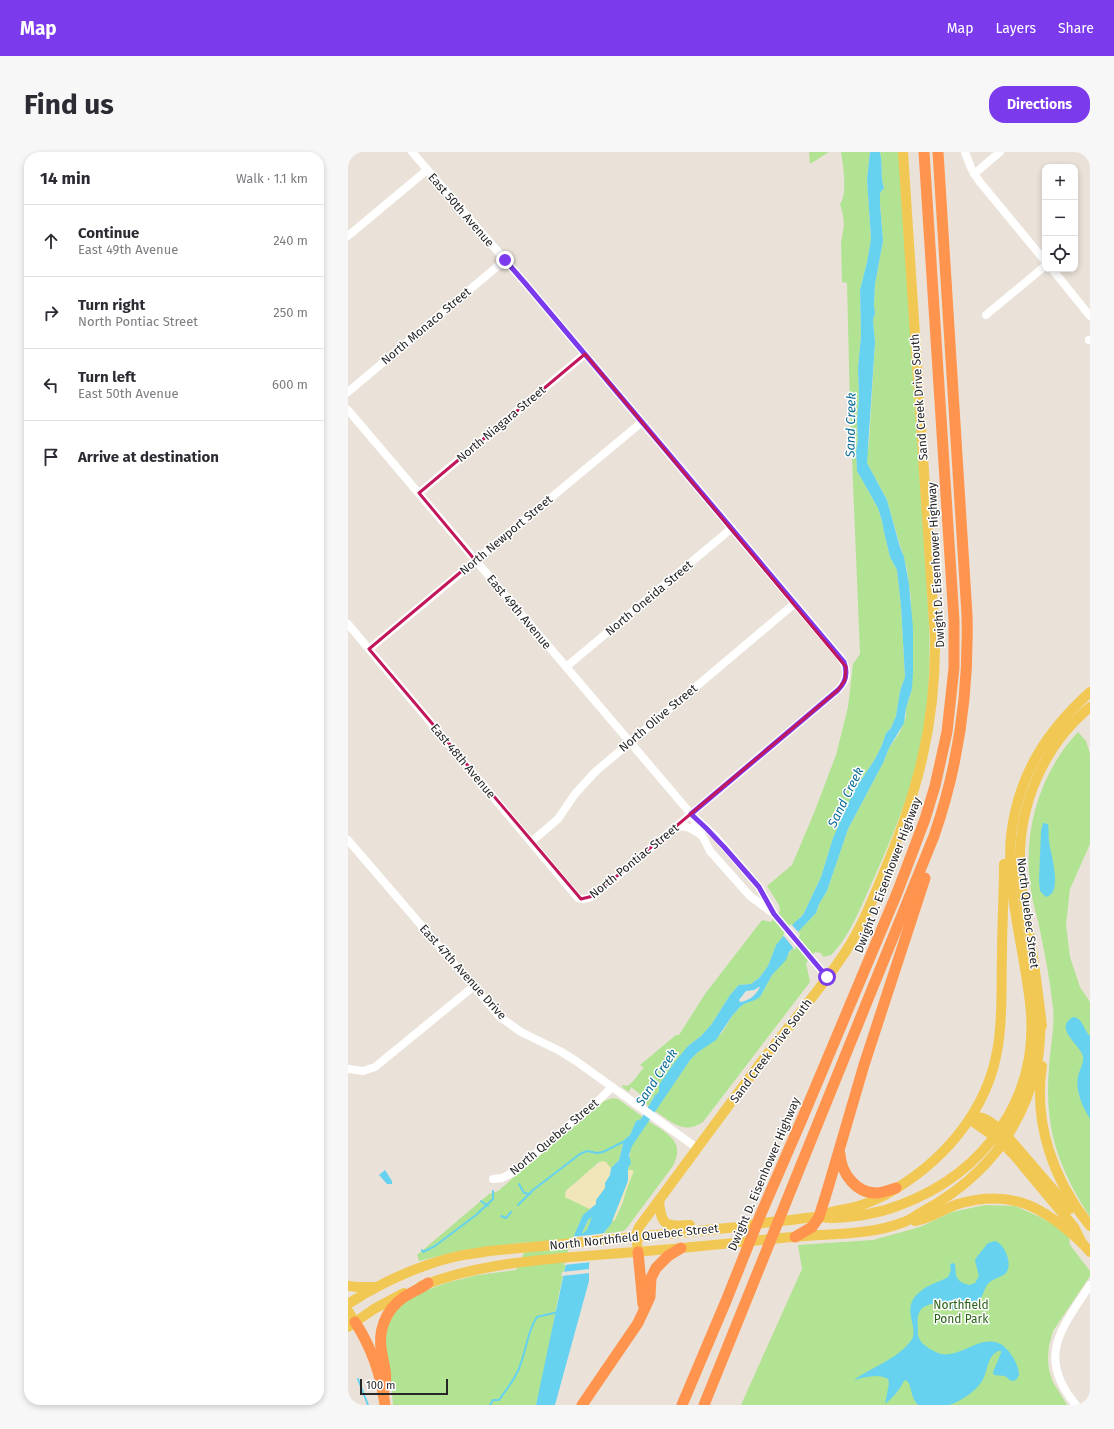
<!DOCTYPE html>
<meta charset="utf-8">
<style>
:root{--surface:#fff;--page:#f7f7f7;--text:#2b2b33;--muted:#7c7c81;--line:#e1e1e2;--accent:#7c3aed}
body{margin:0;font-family:"Fira Sans",sans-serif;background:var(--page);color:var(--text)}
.controls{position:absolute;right:12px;top:12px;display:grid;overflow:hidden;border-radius:8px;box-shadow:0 2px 6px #0003}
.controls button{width:36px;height:36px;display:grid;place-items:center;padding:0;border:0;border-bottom:1px solid var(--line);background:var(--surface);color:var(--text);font:20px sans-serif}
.scale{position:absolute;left:12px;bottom:10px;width:88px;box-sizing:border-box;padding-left:4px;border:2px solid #272727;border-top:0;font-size:11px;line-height:14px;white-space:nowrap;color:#272727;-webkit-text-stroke:3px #fff;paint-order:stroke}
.stop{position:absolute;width:12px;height:12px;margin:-9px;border:3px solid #7c3aed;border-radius:50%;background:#fff}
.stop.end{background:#7c3aed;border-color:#fff;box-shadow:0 1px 4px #0008}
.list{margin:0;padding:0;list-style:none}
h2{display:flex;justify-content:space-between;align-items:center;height:52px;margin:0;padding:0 16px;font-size:17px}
h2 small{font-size:13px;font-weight:400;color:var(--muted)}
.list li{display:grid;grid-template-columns:26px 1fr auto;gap:12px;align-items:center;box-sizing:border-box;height:72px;padding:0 16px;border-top:1px solid var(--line)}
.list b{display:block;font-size:15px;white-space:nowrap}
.list p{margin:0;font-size:13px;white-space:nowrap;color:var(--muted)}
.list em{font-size:13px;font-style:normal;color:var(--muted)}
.icon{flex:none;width:22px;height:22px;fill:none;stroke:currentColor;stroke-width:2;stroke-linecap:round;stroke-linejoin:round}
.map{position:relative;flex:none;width:742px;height:1253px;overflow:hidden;border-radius:16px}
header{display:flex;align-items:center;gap:24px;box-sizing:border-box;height:56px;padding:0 20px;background:var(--accent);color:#fff}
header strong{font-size:19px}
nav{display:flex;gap:22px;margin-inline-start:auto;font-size:14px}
.intro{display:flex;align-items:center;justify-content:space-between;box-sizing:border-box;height:96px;padding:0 24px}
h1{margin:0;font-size:28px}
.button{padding:10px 18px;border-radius:16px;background:var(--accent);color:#fff;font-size:14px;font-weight:700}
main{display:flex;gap:24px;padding:0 24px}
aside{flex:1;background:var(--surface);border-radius:16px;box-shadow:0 2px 6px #0003}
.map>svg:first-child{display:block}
.green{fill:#b1e392}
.sand{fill:#f1e6b9}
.water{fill:#67d1f0;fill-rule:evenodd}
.pier{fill:#eae2d8}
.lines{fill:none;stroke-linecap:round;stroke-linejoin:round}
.stream{stroke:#67d1f0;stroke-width:2}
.minor{stroke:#fff;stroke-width:8}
.major{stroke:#f2c855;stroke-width:10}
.highway{stroke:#ff944e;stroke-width:11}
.route{stroke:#7c3aed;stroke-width:5}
.marked{fill:none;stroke:#c2185b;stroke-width:3;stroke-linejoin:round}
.labels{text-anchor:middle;stroke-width:3;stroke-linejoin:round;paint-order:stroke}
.street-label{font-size:12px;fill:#272727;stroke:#fff}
.park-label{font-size:12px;fill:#2a6318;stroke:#fff}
.water-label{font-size:13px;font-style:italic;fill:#0b6c97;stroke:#fff}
</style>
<header>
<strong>Map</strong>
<nav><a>Map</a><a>Layers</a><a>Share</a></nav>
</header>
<div class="intro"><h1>Find us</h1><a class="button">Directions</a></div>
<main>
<aside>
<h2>14 min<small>Walk · 1.1 km</small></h2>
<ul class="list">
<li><svg class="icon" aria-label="ahead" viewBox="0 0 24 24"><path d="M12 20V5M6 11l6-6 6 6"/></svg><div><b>Continue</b><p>East 49th Avenue</p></div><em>240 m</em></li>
<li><svg class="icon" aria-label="right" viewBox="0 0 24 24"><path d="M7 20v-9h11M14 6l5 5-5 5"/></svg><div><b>Turn right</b><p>North Pontiac Street</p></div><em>250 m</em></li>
<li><svg class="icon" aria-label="left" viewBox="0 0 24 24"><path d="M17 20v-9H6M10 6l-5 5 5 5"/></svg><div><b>Turn left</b><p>East 50th Avenue</p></div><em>600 m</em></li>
<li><svg class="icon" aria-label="arrive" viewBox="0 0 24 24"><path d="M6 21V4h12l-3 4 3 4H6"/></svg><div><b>Arrive at destination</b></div></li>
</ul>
</aside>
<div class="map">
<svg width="742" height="1253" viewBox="0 0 742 1253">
<rect width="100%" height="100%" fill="#eae2d8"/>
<g class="green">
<polygon points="461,0 481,0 462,12"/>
<path d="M 493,0 L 522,0 L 519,27 L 523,87 L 519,110 L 512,138 L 513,184 L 510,216 L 511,245 L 509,270 L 510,288 L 508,299 L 509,319 L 530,356 L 534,369 L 536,380 L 542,405 L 549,418 L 553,454 L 557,525 L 552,539 L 548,564 L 543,576 L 538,581 L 534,593 L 527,607 L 506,639 L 485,686 L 473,725 L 455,763 L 452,765 L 428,793 L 420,814 L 411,826 L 403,832 L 391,833 L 389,835 L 382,843 L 363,873 L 353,884 L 340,894 L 312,933 L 311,940 L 305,945 L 301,954 L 289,946 L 292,942 L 283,935 L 281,940 L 274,935 L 275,933 L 279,934 C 286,931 289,922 296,916 L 292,913 L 328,883 L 331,883 L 357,842 L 414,768 L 423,770 L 432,759 L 431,753 L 419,734 L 444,713 L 466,661 L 488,603 L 500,555 L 505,512 L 512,502 L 502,258 L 499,131 L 494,130 L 493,91 L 496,73 L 495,63 L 492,52 C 500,41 495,13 493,0 Z"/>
<path d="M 532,0 L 551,0 L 581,469 C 583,521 580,574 565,625 C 554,663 538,699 522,735 C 512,757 500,787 483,803 L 475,805 L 473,801 L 467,800 L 458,811 L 462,830 L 355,970 C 335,983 324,970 307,959 L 342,908 L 350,900 L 374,881 L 384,864 L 391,856 L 396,852 L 412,845 L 424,823 L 445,796 L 450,780 L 468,761 L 471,752 L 479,739 L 500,677 L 535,611 L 541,596 L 552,580 L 558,564 L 558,556 L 564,537 L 563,447 L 559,417 L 539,348 L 519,311 L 518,305 L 521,290 L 527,190 L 525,168 L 527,161 L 526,153 L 527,132 L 535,89 L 532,52 L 532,41 L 536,36 C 532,24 535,12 532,0 Z"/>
<path d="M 730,580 L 738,589 L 742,602 L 742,692 L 722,737 L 718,773 L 722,805 L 732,835 L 742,850 L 742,1065 C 710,1015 696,976 701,916 C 702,896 707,876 705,856 C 702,827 696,798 690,769 C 687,757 683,744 682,731 C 675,677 693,619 730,580 Z"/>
<path d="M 265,946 L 270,947 L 295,965 L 290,969 L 288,969 L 282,983 L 276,988 L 271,1008 L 263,1016 L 260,1014 L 258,1010 L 251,1010 L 218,1039 L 217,1045 L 243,1057 C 221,1067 206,1171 201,1196 C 197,1215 193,1234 188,1253 L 45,1253 L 43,1231 L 39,1208 L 37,1179 L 48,1157 L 68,1142 L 98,1131 L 130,1123 L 168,1118 L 181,1090 L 115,1098 L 71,1109 L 69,1103 L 141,1042 L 150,1039 L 231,969 L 256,949 Z"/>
<path d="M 300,969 C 311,976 332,986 329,1002 C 329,1006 326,1010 325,1014 L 278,1077 L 275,1079 L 255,1082 L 265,1068 L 267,1068 L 275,1050 L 283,1018 L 280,1018 C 281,1013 281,1007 282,1002 C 282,991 294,978 300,969 Z"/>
<polygon points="637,1053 667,1054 692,1065 708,1074 721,1085 722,1093 742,1119 742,1124 705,1179 701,1194 700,1207 701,1218 705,1230 719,1253 393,1253 454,1117 450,1093 525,1088 572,1075 604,1060"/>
<polygon points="245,1064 239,1078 234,1083 234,1081 240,1068"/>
</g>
<polygon class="sand" points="254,1009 258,1010 265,1019 283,1018 286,1019 266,1069 217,1045 218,1039 222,1035 228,1031 237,1022"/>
<g class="water">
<path d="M 522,0 L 532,0 C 535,12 532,24 536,36 L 532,41 L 532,52 L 535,89 L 527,132 L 526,153 L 527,161 L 525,168 L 527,190 L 519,311 L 539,348 L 552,395 L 556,405 L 561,432 L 565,476 L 565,520 L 564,537 L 558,556 L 556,571 L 541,596 L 535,611 L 500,677 L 479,739 L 471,752 L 468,761 L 450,780 L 445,796 L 441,800 L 438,808 L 424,823 L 412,845 L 407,848 L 396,852 L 391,856 L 384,864 L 368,888 L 350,900 L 342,908 L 284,994 L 281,1003 L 283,1011 L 280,1016 L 280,1029 L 263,1072 L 253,1084 L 247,1094 L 241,1112 L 241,1129 L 207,1253 L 188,1253 L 217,1116 L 227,1081 L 235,1063 L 248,1052 L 248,1048 L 257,1036 L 257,1031 L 262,1023 L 263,1016 L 271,1008 L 276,988 L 282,983 L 288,969 L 293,967 L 307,943 L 311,940 L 311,933 L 326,911 L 340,894 L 353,884 L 363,873 L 382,843 L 389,835 L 391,833 L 403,832 L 411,826 L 420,814 L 428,793 L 447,770 L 455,763 L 473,725 L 485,686 L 498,656 L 506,639 L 527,607 L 534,593 L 538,581 L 543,576 L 548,564 L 552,539 L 557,525 L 553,454 L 549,418 L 542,405 L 536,380 L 534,369 L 530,356 L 509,319 L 508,299 L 510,288 L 509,270 L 511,245 L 510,216 L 513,184 L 512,138 L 519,110 L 523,87 L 519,27 ZM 411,835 L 412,835 C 408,843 401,849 392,850 L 391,848 L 398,839 L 406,838 ZM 244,1065 L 239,1078 L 234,1082 L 234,1081 L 240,1068 Z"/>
<path d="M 695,671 L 700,672 C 701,678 700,683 701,689 C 702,701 716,741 698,745 L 692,739 L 691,728 L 693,679 Z"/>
<path d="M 725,865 C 735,866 735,877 742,884 L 742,967 C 735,955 727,939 730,925 C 731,918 736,912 735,904 C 732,893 705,876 725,865 Z"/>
<polygon points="37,1018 44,1029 44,1032 39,1032 31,1023"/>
<path d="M 647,1089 C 657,1092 665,1112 658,1121 C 653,1126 644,1126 639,1133 C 634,1141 634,1151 624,1155 C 605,1162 601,1155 585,1152 C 569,1154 569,1165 570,1177 C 570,1180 569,1183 571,1186 C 573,1193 587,1200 593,1202 C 613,1206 630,1184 650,1191 C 660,1194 671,1212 671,1223 L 668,1228 L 663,1229 L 657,1224 L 646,1223 L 645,1220 L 653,1201 L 653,1199 L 650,1199 C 640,1204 640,1216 636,1225 C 632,1237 612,1250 601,1253 C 591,1253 579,1253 570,1253 C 562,1245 564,1232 558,1228 L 556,1229 C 551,1238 546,1245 537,1252 L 541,1231 L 540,1227 C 531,1221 516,1225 506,1228 C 524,1215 552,1206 564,1187 C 571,1174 551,1155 573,1139 C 581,1132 592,1130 600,1125 L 603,1118 L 602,1113 L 604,1111 L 607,1112 C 608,1125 607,1129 621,1133 L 627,1131 L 631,1124 L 627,1109 L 628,1106 L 640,1091 Z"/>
</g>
<g class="pier">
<polygon points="443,772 452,782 447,798 435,783"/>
<polygon points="258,1081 249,1095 244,1110 216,1113 224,1085"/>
<polygon points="242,1117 242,1121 213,1124 214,1120"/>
</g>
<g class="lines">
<g class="stream">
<polyline points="171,1032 176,1041 182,1042"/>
<polyline points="133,1049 140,1054"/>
<polyline points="170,1053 185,1038 232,1002 239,999 249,1001 255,1000 277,989"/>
<polyline points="153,1064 158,1066 163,1060"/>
<polyline points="74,1098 75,1100 87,1094 128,1063 145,1047 145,1039"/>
<polyline points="10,1227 20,1253"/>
<path d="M 142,1253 L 145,1248 L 151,1248 C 159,1236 170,1224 174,1208 C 179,1193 180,1178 189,1165 L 210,1160"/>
</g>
<g class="minor">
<polyline points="617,0 623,16 631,29 697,109"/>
<polyline points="626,22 652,0"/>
<polyline points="0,84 79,18"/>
<polyline points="704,117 742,164"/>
<polyline points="638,163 697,114"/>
<polyline points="741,188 742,188"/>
<polyline points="0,240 157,108"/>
<polyline points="0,258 343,662 368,685 411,735 426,762 479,825"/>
<polyline points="71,341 237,202"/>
<path d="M 0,472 L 230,746 C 236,748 240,747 245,744 L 279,716 L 490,538 C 500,528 501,517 492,505 L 177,131 L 64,0"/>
<polyline points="21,497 294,270"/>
<polyline points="218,515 384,376"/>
<polyline points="345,666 362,699 402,744 422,759"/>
<path d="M 327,676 C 338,672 344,677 353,683"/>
<polyline points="0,688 152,865 173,880 212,899 228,909 349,996"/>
<polyline points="183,690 210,667 227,642 247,620 446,452"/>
<polyline points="0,917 15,919 27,915 126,834"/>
<polyline points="145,1027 154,1026 166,1020 252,947 264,935"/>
<path d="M 728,1253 C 688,1205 713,1177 742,1133"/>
<polyline points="738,1253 742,1250"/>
</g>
<g class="major">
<path d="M 694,874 C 691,849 688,824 684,799 C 680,771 673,742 672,714 C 670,654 695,594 742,555"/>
<path d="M 694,914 C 685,972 706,1029 742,1074"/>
<polyline points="624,965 627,971 649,986 666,1003 726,1075 734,1091 742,1100"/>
<path d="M 624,965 C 637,963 650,975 659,984 L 722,1057"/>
<path d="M 311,1048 C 313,1073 316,1075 342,1073"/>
<path d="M 480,1061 C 486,1059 492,1058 498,1057 C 510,1055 523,1050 535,1044 C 593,1013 640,960 650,894 C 655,864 653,833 654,803 C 654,773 656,743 656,712"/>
<path d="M 567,1069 C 582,1067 595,1057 610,1052 C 663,1036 696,1055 734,1091"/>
<path d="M 290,1100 L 288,1083 L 291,1075 C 330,1023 368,970 408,917 C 437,878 471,840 498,799 C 514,774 525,747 536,720 C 569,642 588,572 587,487 L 555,0"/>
<polyline points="0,1134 9,1135 26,1135"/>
<path d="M 73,1134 C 139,1108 217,1106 287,1100 C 340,1096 392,1090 445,1085 C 481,1081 521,1084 556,1070 C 562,1068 567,1064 572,1061 C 633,1029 674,980 689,912 C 692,898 692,883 693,868"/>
<path d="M 0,1152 C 34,1130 71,1113 110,1104 C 120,1102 131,1101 141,1099 L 390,1075 C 408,1071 425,1070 443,1068 C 452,1067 461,1065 470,1065 C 475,1065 480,1066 485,1066 C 507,1065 532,1061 552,1053 C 638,1021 693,944 682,851 C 676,796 658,739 663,684 C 670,623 698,580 742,540"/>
<polyline points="0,1159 7,1170"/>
<polyline points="0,1175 26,1157 56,1141"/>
</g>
<g class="highway">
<path d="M 492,1002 C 493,1021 508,1042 530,1041 C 536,1040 542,1038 548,1036"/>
<polyline points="447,1085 464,1075 471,1065 480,1036 516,913 577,726"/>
<polyline points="290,1100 295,1152"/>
<path d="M 7,1170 C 24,1196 33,1222 37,1253"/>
<path d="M 35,1242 C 40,1224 37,1219 34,1202 C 29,1180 37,1158 56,1145 C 64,1140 72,1137 80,1131"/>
<polyline points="234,1253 290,1171 302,1145 303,1126 308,1116 320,1104 333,1096"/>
<polyline points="334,1253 378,1149 412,1064 454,967 549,741 577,667 587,634 599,580 606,516 606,468 576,0"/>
<path d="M 356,1253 L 586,684 C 611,612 621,539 619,463 L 590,0"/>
</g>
</g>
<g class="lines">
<path class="route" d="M 157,108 L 177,131 L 496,510 C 500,521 498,530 490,538 L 343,662 L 358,676 L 376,695 L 411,735 L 426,762 L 479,825"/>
</g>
<path class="marked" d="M 237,202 L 498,515 L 497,528 L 490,538 L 245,744 L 233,747 L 21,497 L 127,408 L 71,341 Z"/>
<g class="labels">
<g class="street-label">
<text transform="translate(113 58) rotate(49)" y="4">East 50th Avenue</text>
<text transform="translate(78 174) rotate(-40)" y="4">North Monaco Street</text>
<text transform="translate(571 245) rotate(-94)" y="4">Sand Creek Drive South</text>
<text transform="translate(153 272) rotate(-40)" y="4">North Niagara Street</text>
<text transform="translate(158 383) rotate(-40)" y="4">North Newport Street</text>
<text transform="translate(588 413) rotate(-93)" y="4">Dwight D. Eisenhower Highway</text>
<text transform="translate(301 446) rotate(-40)" y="4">North Oneida Street</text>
<text transform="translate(171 460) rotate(50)" y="4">East 49th Avenue</text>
<text transform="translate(310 566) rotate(-40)" y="4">North Olive Street</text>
<text transform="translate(115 609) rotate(50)" y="4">East 48th Avenue</text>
<text transform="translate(286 709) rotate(-39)" y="4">North Pontiac Street</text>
<text transform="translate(540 723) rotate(-69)" y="4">Dwight D. Eisenhower Highway</text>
<text transform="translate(680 761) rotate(83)" y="4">North Quebec Street</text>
<text transform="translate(115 820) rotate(48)" y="4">East 47th Avenue Drive</text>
<text transform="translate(423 899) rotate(-53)" y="4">Sand Creek Drive South</text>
<text transform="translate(206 985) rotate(-40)" y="4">North Quebec Street</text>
<text transform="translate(416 1022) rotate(-67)" y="4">Dwight D. Eisenhower Highway</text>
<text transform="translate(286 1085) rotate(-6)" y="4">North Northfield Quebec Street</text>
</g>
<g class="park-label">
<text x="613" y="1157">Northfield<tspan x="613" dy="14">Pond Park</tspan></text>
</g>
<g class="water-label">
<text transform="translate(502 273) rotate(-89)" y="5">Sand Creek</text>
<text transform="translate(497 645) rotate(-64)" y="5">Sand Creek</text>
<text transform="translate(308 925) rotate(-57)" y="5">Sand Creek</text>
</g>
</g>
</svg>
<div class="controls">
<button>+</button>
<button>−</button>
<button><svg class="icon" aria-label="locate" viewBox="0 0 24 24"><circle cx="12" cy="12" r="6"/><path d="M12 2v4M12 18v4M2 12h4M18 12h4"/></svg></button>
</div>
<div class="scale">100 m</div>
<div class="stop" style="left:479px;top:825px"></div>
<div class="stop end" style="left:157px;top:108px"></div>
</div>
</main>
